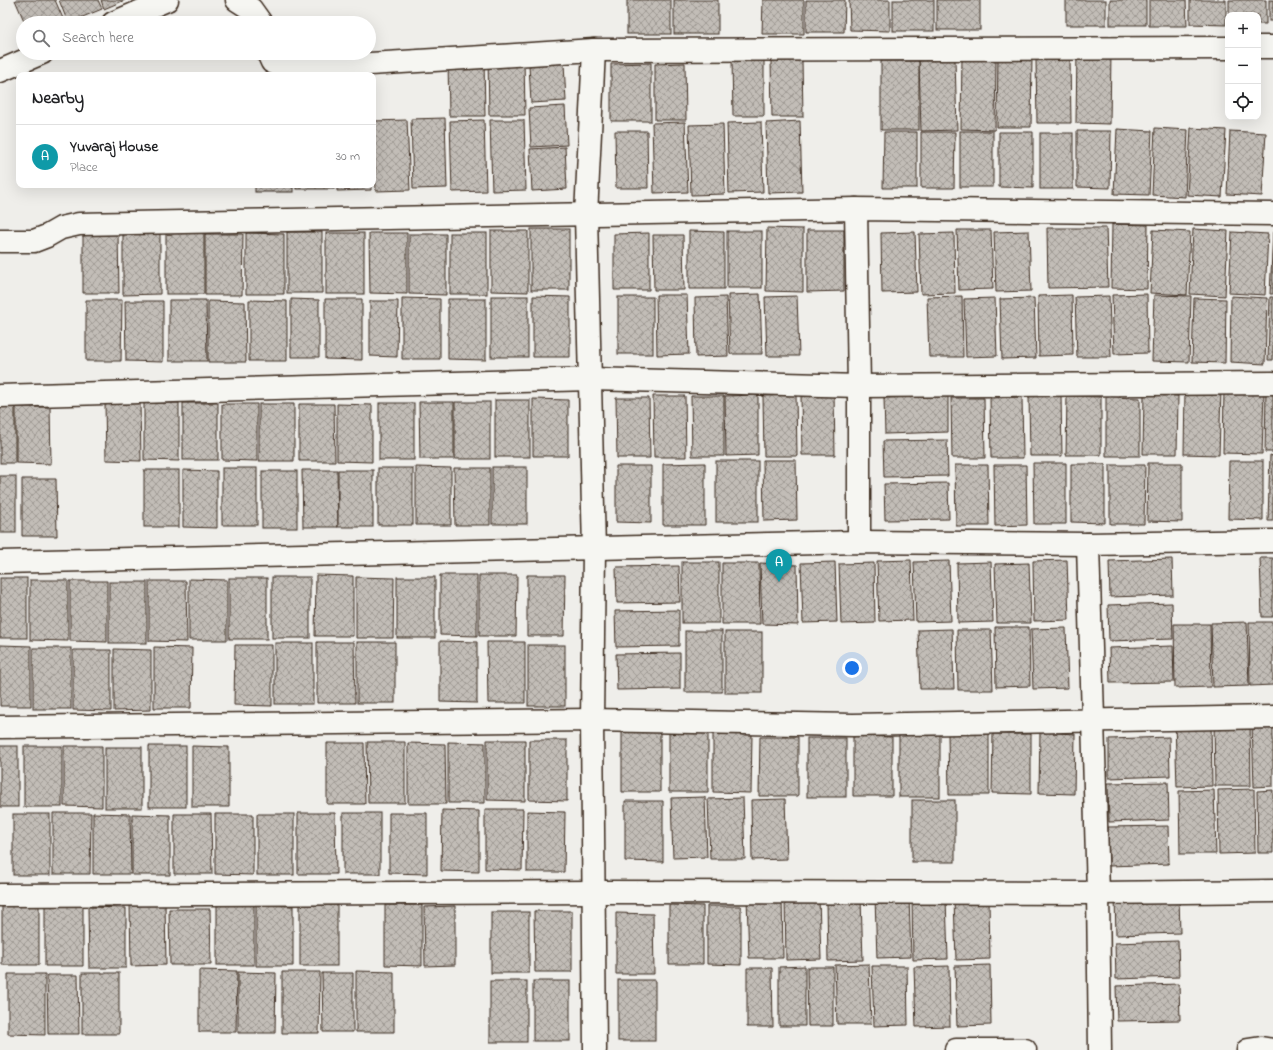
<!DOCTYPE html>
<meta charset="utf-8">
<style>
:root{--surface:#fff;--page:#f2f2f2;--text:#202124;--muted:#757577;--line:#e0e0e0;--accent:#0b8043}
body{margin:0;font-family:"Indie Flower",sans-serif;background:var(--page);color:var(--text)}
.controls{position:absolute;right:12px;top:12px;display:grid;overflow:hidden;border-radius:8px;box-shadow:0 4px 16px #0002}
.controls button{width:36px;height:36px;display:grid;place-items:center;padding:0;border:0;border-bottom:1px solid var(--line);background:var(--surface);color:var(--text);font:20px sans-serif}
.you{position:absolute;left:852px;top:668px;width:14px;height:14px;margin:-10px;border:3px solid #fff;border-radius:50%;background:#1a73e8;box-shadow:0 0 0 6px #1a73e833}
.badge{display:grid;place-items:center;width:26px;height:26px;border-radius:50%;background:var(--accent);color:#fff;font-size:13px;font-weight:700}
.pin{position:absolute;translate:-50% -33px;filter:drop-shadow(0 1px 2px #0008)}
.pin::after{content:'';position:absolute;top:21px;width:14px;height:12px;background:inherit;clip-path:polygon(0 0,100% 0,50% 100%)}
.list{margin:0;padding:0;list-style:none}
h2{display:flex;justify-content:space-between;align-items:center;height:52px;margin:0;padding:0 16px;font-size:17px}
h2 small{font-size:13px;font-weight:400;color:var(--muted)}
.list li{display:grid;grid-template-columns:26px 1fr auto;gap:12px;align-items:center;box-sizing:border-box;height:64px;padding:0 16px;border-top:1px solid var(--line)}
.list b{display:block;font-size:15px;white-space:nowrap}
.list p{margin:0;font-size:13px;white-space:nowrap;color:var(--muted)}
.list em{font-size:13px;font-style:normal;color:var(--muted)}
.icon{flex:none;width:22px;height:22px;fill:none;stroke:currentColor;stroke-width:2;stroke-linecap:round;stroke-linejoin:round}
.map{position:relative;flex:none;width:1273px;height:1050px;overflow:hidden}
.search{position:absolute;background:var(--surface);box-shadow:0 4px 16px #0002;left:16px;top:16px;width:360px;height:44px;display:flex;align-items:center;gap:10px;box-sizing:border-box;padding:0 14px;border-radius:22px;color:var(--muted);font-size:15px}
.panel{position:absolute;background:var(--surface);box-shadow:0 4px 16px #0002;left:16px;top:72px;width:360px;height:116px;border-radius:8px}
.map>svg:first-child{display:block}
.building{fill:url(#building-cross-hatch);stroke:#3b2a1e}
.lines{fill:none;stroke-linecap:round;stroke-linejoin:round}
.minor-casing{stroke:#3b2a1e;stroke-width:25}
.minor{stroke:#f6f6f2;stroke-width:22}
</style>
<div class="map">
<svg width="1273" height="1050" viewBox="0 0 1273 1050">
<defs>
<pattern id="building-cross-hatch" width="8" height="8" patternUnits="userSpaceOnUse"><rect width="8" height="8" fill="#c2bdb7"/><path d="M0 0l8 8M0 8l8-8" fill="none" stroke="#9f9a94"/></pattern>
</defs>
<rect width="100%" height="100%" fill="#efeeea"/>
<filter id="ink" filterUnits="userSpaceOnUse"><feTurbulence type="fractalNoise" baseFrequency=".025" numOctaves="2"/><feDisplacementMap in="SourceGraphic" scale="8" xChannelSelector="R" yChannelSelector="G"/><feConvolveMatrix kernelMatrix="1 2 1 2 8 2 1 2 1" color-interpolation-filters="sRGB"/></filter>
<g filter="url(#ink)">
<g class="building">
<polygon points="15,0 55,0 65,23 25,23"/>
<polygon points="59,0 98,0 102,9 68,23"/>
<polygon points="101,0 125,0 104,9"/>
<rect x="627" y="0" width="44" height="34"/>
<rect x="674" y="0" width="44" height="34"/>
<polygon points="763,0 804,0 804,34 762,34"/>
<polygon points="806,0 845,0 844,32 806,32"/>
<polygon points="849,0 890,0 890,31 850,30"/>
<rect x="893" y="0" width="41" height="31"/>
<rect x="937" y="0" width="43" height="30"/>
<rect x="1066" y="0" width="40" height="25"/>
<rect x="1110" y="0" width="36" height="25"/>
<polygon points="1149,0 1186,0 1187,26 1149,26"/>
<polygon points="1190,0 1226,0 1226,25 1190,24"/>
<polygon points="1229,0 1266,0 1266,24 1258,24 1258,15 1229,15"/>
<rect x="1269" y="0" width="4" height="21"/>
<polygon points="1077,51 1111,52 1110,124 1076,123"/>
<polygon points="998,55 1032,56 1031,127 997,127"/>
<polygon points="962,57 996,58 995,130 961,129"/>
<polygon points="488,59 524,59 525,115 489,115"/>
<polygon points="764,59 764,116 733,116 732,60"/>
<polygon points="484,60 485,116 449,116 448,61"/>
<polygon points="771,60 802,60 803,117 772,117"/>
<polygon points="955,60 957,130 921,131 919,61"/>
<polygon points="1036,60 1070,60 1071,123 1037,123"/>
<rect x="881" y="61" width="38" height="69"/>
<polygon points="564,63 566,101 531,103 529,65"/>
<polygon points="651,63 651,121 611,121 611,64"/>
<polygon points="685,63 686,120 655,120 655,64"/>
<polygon points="565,106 567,145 531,147 529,108"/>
<polygon points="445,118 447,188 413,189 411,119"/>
<polygon points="407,120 410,190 376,191 373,121"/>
<polygon points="484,120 486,191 452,192 450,121"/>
<polygon points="490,120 524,120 526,190 492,191"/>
<polygon points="800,121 802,192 768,193 766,123"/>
<polygon points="685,122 688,192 654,193 652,123"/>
<polygon points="761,122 763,192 729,193 727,123"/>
<polygon points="723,124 725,194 691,195 689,125"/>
<polygon points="1155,128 1188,130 1185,197 1152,195"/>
<polygon points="1191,128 1226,130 1222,197 1187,195"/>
<polygon points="1117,129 1152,131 1149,195 1114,194"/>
<polygon points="615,131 647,131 648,188 616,188"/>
<rect x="960" y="131" width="33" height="56"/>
<polygon points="1077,131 1111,131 1110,188 1077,187"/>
<polygon points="1230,131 1266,133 1262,196 1227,194"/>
<polygon points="884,132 917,132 917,188 883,188"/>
<polygon points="921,132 955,132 954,188 921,188"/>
<polygon points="999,132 1033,132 1033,188 999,187"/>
<rect x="1040" y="133" width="33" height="56"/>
<polygon points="565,147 567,189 532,191 530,149"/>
<rect x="255" y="185" width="38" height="7"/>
<rect x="296" y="185" width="38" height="4"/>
<polygon points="337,185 371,185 371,190 337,191"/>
<polygon points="1112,224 1148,225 1147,289 1111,288"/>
<polygon points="767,228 803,229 803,292 766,291"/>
<polygon points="1047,228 1106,228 1108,287 1048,288"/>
<rect x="531" y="229" width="38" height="61"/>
<polygon points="1193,229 1228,231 1225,296 1190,294"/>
<polygon points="807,230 844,230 844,291 807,292"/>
<polygon points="957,230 991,230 993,289 959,290"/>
<polygon points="1153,230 1190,232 1187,295 1150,293"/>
<polygon points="491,231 528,231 528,292 491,291"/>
<polygon points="689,231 724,232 724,289 689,289"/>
<rect x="727" y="231" width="35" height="57"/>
<polygon points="1029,231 1031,291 996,292 994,232"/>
<rect x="287" y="232" width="35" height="61"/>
<polygon points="915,232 917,292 882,293 881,233"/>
<polygon points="1232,232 1268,234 1265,295 1229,293"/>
<polygon points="1273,232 1273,294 1270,294"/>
<polygon points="83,233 118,233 119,293 83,293"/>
<polygon points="123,233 160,234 160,294 123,295"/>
<rect x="166" y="233" width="38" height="61"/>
<polygon points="246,233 284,234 284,294 246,294"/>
<rect x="326" y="233" width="38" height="61"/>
<polygon points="369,233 407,233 407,294 370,293"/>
<rect x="450" y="233" width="37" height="61"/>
<polygon points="649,233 649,290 614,290 614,234"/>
<polygon points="954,233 955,293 921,294 919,234"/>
<polygon points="205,234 243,234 242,295 205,295"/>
<polygon points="409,234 446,234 446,295 409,294"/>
<polygon points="653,235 683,235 684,290 654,290"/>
<polygon points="760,294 762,354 730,354 728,295"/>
<polygon points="1147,294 1148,353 1114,354 1112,295"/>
<polygon points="656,295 687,295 689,354 657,355"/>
<polygon points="1072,295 1073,355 1039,356 1038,296"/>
<polygon points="1154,295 1191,296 1189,362 1152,361"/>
<rect x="491" y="296" width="37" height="61"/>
<polygon points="533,296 570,297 570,357 533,357"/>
<polygon points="797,296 799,356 767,356 765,297"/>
<polygon points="962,296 963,357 929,357 927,297"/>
<polygon points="1109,296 1111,357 1077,357 1075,297"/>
<polygon points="1231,296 1267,298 1265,364 1230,362"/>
<rect x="618" y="297" width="35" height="57"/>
<polygon points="726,297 728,356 696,357 695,298"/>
<polygon points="1270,297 1273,297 1273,360 1268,360"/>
<polygon points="402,298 440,299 440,359 402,359"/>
<polygon points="995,298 997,356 966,357 964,299"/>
<polygon points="1034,298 1036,358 1002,359 1000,299"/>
<polygon points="1194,298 1226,299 1225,363 1192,362"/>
<polygon points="291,299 319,300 319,357 291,357"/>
<polygon points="325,299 362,299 362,360 325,359"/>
<polygon points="448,299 486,299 486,360 448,359"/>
<polygon points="86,300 122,300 121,361 86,361"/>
<polygon points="169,300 206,300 207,361 169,361"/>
<polygon points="249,300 287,301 287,361 249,361"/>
<polygon points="125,301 163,301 163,362 126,361"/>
<polygon points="208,301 245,302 246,362 208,362"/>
<polygon points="370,301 398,301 397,357 370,356"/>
<polygon points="1266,388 1273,389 1273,452 1265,452"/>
<polygon points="1185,390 1221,391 1219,455 1184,454"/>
<polygon points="1224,390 1264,391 1262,454 1223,453"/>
<polygon points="834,394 835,455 802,455 801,395"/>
<polygon points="758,395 758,455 726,456 725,396"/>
<polygon points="796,395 797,456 764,456 763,396"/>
<polygon points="1144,395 1178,396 1177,454 1143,454"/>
<polygon points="653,396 685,396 686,457 654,457"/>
<polygon points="691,396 724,396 724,456 692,456"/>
<polygon points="948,396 948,432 885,434 884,398"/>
<polygon points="1029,396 1061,396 1062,456 1030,456"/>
<polygon points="1067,396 1101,397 1101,455 1066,455"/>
<polygon points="1022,397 1023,458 991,458 990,398"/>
<polygon points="1106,397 1140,398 1140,456 1106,456"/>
<polygon points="616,398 649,398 650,458 617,458"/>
<polygon points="951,398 984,398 985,458 952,458"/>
<polygon points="533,399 568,400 568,456 533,456"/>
<rect x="495" y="400" width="35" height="57"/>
<polygon points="419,402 454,402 454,459 420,459"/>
<rect x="455" y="402" width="35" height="57"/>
<polygon points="105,403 140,403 141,461 106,460"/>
<polygon points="144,403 179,403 179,461 144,460"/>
<rect x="183" y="403" width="35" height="57"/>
<rect x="379" y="403" width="35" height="57"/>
<polygon points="222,404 257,404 257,461 222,460"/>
<rect x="259" y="404" width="35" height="57"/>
<polygon points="299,404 334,404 335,461 299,461"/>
<polygon points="337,404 372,405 372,462 337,461"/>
<rect x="0" y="406" width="15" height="57"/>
<polygon points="16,407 50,407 51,464 16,463"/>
<polygon points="947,440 948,476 884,477 883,441"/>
<polygon points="1270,455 1273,456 1273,521 1268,521"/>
<polygon points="763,460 796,460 797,520 764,521"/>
<rect x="716" y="461" width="42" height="61"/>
<polygon points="1229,461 1263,461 1263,520 1228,519"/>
<polygon points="705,463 705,525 663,525 663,464"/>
<polygon points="1033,463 1066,463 1066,524 1034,524"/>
<polygon points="1148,463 1182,463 1182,522 1147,521"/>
<polygon points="1071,464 1105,464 1105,523 1071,522"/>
<polygon points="955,465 988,465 989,526 956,526"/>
<polygon points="994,465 1026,465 1027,525 995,526"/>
<polygon points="1110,465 1145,465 1144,524 1110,524"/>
<polygon points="616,466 651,466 651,523 616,522"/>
<polygon points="416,467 451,468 451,525 416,525"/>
<rect x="492" y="467" width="35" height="57"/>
<rect x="222" y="468" width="35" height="57"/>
<rect x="378" y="468" width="35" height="57"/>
<polygon points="454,468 490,468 490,525 455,525"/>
<rect x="144" y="470" width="35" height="57"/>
<polygon points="183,470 217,471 217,528 183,527"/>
<polygon points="302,470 337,470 338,527 303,527"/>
<rect x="338" y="470" width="35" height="57"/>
<rect x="262" y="471" width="35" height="57"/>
<rect x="0" y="476" width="16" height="57"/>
<polygon points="22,479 56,479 57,536 22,536"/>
<polygon points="948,483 949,519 885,520 884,484"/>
<polygon points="1260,558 1273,558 1273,617 1262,617"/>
<polygon points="1172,559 1173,595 1110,597 1109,561"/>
<polygon points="911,560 913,620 879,621 877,561"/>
<polygon points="1067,560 1069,620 1034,621 1033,561"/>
<polygon points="949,561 951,621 916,622 914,562"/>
<rect x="682" y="562" width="37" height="61"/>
<polygon points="835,562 837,622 803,623 801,563"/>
<polygon points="991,562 993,622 958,623 957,563"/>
<polygon points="722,563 759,563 760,624 722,624"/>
<polygon points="760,563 797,565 798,625 762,624"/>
<polygon points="874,563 875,623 841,624 839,564"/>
<polygon points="1029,563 1031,623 997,623 995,564"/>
<polygon points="679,566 680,602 617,603 616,567"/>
<polygon points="316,575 353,576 353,636 315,636"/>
<polygon points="440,575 477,575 477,636 440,635"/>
<polygon points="479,575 517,575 516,636 479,636"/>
<polygon points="527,575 565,575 564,636 527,636"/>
<rect x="272" y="577" width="38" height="61"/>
<polygon points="356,577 394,578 393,638 356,638"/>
<rect x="397" y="577" width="38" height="61"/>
<rect x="0" y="578" width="27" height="60"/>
<rect x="229" y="578" width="38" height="61"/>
<polygon points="189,579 227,580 227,640 189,640"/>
<polygon points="30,580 68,580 68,641 30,640"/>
<polygon points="70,581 107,581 107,642 70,641"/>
<polygon points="149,581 186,581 187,642 149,641"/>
<rect x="109" y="582" width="38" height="61"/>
<polygon points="1172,603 1173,639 1109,641 1108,605"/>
<polygon points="679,610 679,646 616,647 615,611"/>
<polygon points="1247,622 1249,686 1213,687 1211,623"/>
<polygon points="1249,622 1273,622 1273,685 1250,686"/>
<polygon points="1174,624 1210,624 1211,687 1175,688"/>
<polygon points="995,627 1029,627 1030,686 996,687"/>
<polygon points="1066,628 1068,688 1033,689 1031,629"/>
<polygon points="952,629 954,689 920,689 918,630"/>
<polygon points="957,630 991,630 993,690 958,690"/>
<rect x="685" y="631" width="37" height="61"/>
<rect x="725" y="632" width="37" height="61"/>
<polygon points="440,641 477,642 477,703 440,702"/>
<polygon points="317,642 354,642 355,703 317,703"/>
<rect x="357" y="642" width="38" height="61"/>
<polygon points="487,642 525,642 525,703 488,703"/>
<rect x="275" y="643" width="38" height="61"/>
<polygon points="0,645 31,646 31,706 0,706"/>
<polygon points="235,645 272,645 272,706 234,705"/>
<rect x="528" y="645" width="37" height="61"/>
<polygon points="1173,646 1174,682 1110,683 1109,648"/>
<polygon points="154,647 192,648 191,708 154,708"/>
<rect x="33" y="648" width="38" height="61"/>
<polygon points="114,649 151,650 151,710 114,711"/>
<polygon points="73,650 111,650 111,711 73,710"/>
<polygon points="680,653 680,689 617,690 616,654"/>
<polygon points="1214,722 1250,722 1251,786 1215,786"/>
<polygon points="1175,723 1211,723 1212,786 1177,787"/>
<polygon points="1252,724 1273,724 1273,786 1254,787"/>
<polygon points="622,731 660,732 660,792 622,792"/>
<polygon points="669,732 708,733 708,792 669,792"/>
<polygon points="1040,732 1075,734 1074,794 1039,793"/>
<polygon points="713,733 752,734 751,793 713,792"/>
<polygon points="948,733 989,733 989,795 949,795"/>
<rect x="899" y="734" width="41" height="63"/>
<polygon points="993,734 1031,734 1031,794 992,793"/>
<polygon points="853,736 892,737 892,796 853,796"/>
<polygon points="760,737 798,737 798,796 759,796"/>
<polygon points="1169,737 1170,776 1109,778 1109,739"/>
<rect x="807" y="738" width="39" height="59"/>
<polygon points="487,740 525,740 525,801 487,800"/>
<polygon points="529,740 567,740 567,801 529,800"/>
<polygon points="367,742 405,742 405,803 368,803"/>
<polygon points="448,742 485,743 485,803 448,803"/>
<polygon points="327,743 364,743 365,804 327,804"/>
<polygon points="408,743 445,744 446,804 408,804"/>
<rect x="0" y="746" width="18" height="61"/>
<rect x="24" y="746" width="38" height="61"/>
<polygon points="64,746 102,746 102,807 64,806"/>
<rect x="149" y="746" width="37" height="61"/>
<polygon points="192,746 229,747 229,807 192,807"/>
<rect x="105" y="747" width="37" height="61"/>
<polygon points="1168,782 1169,820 1109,822 1108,783"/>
<polygon points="1254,789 1255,853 1219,854 1218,790"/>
<polygon points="1214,790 1216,854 1180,854 1179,791"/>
<polygon points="1273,790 1273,853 1258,853 1257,791"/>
<polygon points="705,797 707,857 673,858 671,798"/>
<polygon points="743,798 745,859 710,859 708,799"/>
<polygon points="785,799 787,859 752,860 751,800"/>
<rect x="912" y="800" width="43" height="62"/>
<polygon points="625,801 663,801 663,862 625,861"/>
<polygon points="485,809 523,809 522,870 485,869"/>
<polygon points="442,810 479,811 479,872 441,871"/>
<polygon points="527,811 565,812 564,872 527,872"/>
<polygon points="53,813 91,813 90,874 53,874"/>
<polygon points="93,813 130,814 131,874 93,874"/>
<polygon points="298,813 335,813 336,874 298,874"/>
<rect x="343" y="813" width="37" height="61"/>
<polygon points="389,813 427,813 427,874 389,873"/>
<rect x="13" y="814" width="37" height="61"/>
<polygon points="132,814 170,815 170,875 132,875"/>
<polygon points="174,814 211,814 212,874 174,874"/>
<polygon points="215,814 253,814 253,875 215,874"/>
<rect x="257" y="814" width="37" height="61"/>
<polygon points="1168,826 1169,864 1109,866 1108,827"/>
<polygon points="782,897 783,958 749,958 747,898"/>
<polygon points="1179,897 1180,933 1116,935 1115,899"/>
<polygon points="875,898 909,898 911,957 877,958"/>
<polygon points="819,899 821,959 786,960 785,900"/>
<polygon points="946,899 948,959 913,960 912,900"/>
<polygon points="861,900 863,960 828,961 827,901"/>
<polygon points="954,900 989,900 990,959 956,960"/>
<polygon points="165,902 166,965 131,966 130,904"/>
<polygon points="2,904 39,905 39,965 2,965"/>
<rect x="217" y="904" width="37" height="61"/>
<polygon points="45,905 83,906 83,966 45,966"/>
<polygon points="256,905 293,906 293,966 256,966"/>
<rect x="300" y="905" width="37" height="61"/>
<polygon points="385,905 422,905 422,966 385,965"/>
<polygon points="669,905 703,906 703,964 669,964"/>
<polygon points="455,906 455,965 425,966 424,907"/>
<polygon points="707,906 741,906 741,965 707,964"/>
<polygon points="88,907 126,908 126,968 89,968"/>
<polygon points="169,909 210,909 211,965 170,965"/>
<polygon points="534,911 572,911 572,972 535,972"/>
<rect x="491" y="912" width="38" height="61"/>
<polygon points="616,913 653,914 654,974 616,974"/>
<polygon points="1178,941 1179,977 1116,979 1115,943"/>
<polygon points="869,964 871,1024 837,1024 835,965"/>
<polygon points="990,965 991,1025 957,1026 955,966"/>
<polygon points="805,966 805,1026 779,1026 779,967"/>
<polygon points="872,966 907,966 908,1025 874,1026"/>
<polygon points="949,966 950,1026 916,1027 914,967"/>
<polygon points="807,967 833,967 833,1026 808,1026"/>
<polygon points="747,968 772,968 773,1027 747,1027"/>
<polygon points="199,970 237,971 236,1032 199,1032"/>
<polygon points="356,971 394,972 394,1032 356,1032"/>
<polygon points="238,972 276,973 275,1033 238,1033"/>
<polygon points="282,972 320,972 319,1033 282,1033"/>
<rect x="82" y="973" width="37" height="61"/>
<polygon points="322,973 353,973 353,1032 323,1032"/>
<polygon points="8,974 45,974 45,1035 8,1034"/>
<polygon points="47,975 78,975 79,1034 48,1034"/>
<rect x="618" y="980" width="37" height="61"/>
<rect x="490" y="981" width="37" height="61"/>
<rect x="533" y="981" width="37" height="60"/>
<polygon points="1179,984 1180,1020 1117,1021 1116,986"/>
</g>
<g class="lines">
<g class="minor-casing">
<g id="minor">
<polyline points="237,0 251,9 261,23"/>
<polyline points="113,23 167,0"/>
<polyline points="1258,47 1273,47"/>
<polyline points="594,50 586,215 594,550 592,720 595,1050"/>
<polyline points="268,53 272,62 289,69 594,50 1228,48"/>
<polyline points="0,71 42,53"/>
<polyline points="856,209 859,386 859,542"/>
<polyline points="0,241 34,241 47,236 61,228 79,224 856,209 1273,214"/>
<polyline points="0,396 590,379 859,386 1273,383"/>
<polyline points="1088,544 1098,893 1100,1050"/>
<polyline points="0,562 859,542 1088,544 1273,541"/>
<polyline points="0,727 592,720 853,725 1273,717"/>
<polyline points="0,895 594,892 1098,893 1273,891"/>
<polyline points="956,1050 1025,1050"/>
<polyline points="1248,1050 1261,1048 1273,1050"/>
</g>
</g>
<use href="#minor" class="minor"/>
</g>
</g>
</svg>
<div class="controls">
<button>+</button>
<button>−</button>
<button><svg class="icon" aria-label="locate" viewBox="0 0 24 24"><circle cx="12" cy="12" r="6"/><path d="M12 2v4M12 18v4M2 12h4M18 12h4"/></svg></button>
</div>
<div class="you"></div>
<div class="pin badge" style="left:779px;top:582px;background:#0f9aa8">A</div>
<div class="search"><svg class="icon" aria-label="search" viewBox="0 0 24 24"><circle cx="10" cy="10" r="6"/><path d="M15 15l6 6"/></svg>Search here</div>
<section class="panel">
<h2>Nearby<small></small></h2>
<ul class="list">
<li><span class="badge" style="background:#0f9aa8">A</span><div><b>Yuvaraj House</b><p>Place</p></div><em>30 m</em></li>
</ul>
</section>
</div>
